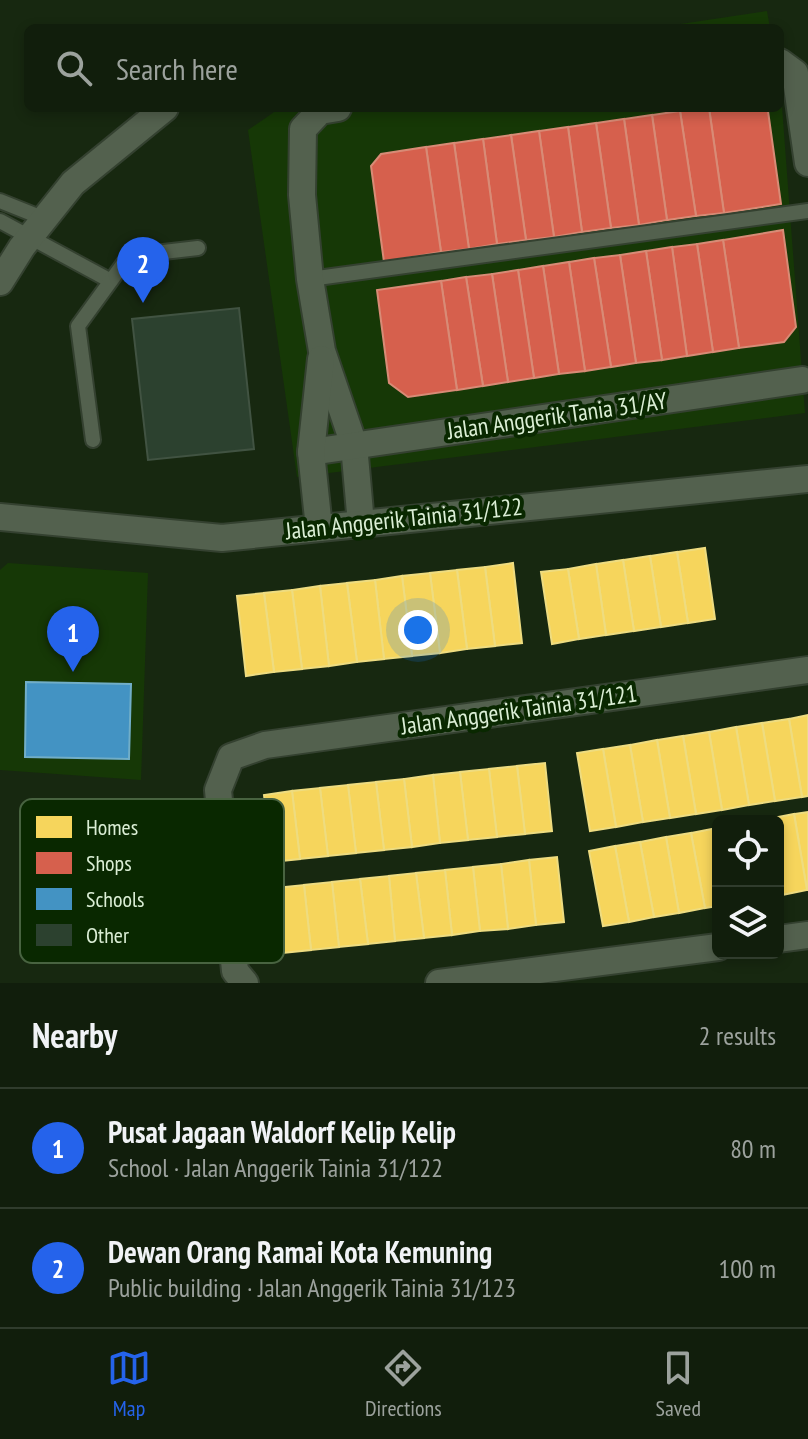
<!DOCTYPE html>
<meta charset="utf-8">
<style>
:root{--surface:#111e0c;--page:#1a2715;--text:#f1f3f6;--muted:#9ca29d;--line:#303c2d;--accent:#2563eb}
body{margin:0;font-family:"PT Sans Narrow",sans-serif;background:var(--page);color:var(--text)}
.controls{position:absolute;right:24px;bottom:24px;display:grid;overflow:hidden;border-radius:12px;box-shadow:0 4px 12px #0003}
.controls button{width:72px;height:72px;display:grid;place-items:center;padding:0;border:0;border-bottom:2px solid var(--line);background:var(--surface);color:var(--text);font:40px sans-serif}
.you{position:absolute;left:418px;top:630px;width:28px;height:28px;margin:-20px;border:6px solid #fff;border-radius:50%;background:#1a73e8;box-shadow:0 0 0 12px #1a73e833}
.badge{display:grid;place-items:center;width:52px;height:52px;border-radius:50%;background:var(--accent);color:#fff;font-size:26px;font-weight:700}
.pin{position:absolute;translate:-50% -66px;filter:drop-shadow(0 2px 4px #0008)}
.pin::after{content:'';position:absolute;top:42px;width:28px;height:24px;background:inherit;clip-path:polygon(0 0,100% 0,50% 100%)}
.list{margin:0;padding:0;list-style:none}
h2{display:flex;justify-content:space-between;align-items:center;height:104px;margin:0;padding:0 32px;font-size:34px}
h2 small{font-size:26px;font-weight:400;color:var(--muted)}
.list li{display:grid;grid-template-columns:52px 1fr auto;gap:24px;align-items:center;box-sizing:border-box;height:120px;padding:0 32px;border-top:2px solid var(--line)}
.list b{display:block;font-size:30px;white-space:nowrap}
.list p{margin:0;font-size:26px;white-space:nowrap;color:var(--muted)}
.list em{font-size:26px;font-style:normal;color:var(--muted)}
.icon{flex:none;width:44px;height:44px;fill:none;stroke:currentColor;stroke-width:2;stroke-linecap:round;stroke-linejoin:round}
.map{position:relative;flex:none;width:808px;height:983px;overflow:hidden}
.search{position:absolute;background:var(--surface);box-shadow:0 4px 12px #0003;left:24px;right:24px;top:24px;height:88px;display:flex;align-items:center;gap:20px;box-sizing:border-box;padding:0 28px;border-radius:12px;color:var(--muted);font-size:30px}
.sheet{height:344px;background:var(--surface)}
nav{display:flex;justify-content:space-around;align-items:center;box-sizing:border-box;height:112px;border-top:2px solid var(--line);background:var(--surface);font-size:22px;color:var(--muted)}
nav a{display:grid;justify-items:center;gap:4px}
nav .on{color:var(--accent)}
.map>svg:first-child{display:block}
.built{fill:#163806}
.homes{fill:#f6d55c;stroke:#eedc80;stroke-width:2}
.shops{fill:#d6604d;stroke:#d88b76;stroke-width:2}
.schools{fill:#4393c3;stroke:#71aec8;stroke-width:2}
.building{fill:#2c412f;stroke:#415342;stroke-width:2}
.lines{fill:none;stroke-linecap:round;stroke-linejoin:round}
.service-casing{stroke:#344130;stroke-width:18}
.minor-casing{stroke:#344130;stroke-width:30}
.service{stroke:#53614e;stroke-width:14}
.minor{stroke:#53614e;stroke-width:26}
.labels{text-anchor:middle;stroke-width:8;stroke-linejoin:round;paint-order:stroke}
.street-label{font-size:24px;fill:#dbeed5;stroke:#092800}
.key{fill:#092800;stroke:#486340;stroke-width:2}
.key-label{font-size:22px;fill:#dbeed5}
</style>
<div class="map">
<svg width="808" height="983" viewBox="0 0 808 983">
<rect width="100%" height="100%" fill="#172810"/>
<g class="built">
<polygon points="767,11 770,28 654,28"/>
<polygon points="780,80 805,413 297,477 248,130 280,108 780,108"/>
<polygon points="8,563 148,573 141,780 0,770 0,570"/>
</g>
<g class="homes">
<polygon points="705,548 715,619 688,623 677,552"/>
<polygon points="677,552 688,623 661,627 650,556"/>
<polygon points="650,556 661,627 634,631 623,560"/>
<polygon points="623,560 634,631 606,635 596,564"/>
<polygon points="513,563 522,643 495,646 485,567"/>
<polygon points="596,564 606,635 579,639 568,569"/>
<polygon points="485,567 495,646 467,649 457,570"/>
<polygon points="568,569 579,639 552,644 541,572"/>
<polygon points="457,570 467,649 440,653 430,573"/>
<polygon points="430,573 440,653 412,656 402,576"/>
<polygon points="402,576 412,656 384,659 375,580"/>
<polygon points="375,580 384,659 357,662 347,583"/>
<polygon points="347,583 357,662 329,666 320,586"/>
<polygon points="320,586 329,666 302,669 292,590"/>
<polygon points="292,590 302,669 274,672 264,593"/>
<polygon points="264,593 274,672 246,676 237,596"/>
<polygon points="808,715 808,796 802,797 789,719"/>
<polygon points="789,719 802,797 775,801 762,723"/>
<polygon points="762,723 775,801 749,805 736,727"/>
<polygon points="736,727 749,805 722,810 709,732"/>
<polygon points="709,732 722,810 696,814 683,736"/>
<polygon points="683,736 696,814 670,818 657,740"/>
<polygon points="657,740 670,818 643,822 630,745"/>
<polygon points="630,745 643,822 616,827 603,749"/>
<polygon points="603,749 616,827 590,831 577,753"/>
<polygon points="545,763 552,831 525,834 517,766"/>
<polygon points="517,766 525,834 497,837 489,769"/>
<polygon points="489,769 497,837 468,840 460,772"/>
<polygon points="460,772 468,840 440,843 433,775"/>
<polygon points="433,775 440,843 412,847 404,779"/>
<polygon points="404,779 412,847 384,850 376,782"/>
<polygon points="376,782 384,850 356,853 348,785"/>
<polygon points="348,785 356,853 328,856 320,788"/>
<polygon points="320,788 328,856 300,859 292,791"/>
<polygon points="292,791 300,859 272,862 264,795"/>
<polygon points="808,812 808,890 807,890 794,814"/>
<polygon points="794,814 807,890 782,895 778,872 778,821 768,819"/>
<polygon points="717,828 718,906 705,908 691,833"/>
<polygon points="691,833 705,908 679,913 666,837"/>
<polygon points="666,837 679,913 654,917 640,842"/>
<polygon points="640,842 654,917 629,922 615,846"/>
<polygon points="615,846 629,922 603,926 589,851"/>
<polygon points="557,857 564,922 536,925 529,860"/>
<polygon points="529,860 536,925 508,929 501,864"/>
<polygon points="501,864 508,929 480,931 473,867"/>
<polygon points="473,867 480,931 452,935 445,870"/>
<polygon points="445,870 452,935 424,938 416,873"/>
<polygon points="416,873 424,938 395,941 389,876"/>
<polygon points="389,876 395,941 368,944 360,879"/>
<polygon points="360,879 368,944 339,947 332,882"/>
<polygon points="332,882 339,947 311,950 304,885"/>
<polygon points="304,885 311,950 283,953 276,888"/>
</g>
<g class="shops">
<polygon points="709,108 768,111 781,204 724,213"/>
<polygon points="709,108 724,213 696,216 680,111"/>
<polygon points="680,111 696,216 667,220 652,115"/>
<polygon points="652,115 667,220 639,225 624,119"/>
<polygon points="624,119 639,225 611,228 596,123"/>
<polygon points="596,123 611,228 582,232 568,127"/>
<polygon points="568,127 582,232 554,237 539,131"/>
<polygon points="539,131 554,237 526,240 511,135"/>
<polygon points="511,135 526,240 497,244 483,139"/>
<polygon points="483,139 497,244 469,249 454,143"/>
<polygon points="454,143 469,249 441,252 426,147"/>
<polygon points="426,147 441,252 384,262 371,166 381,154"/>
<polygon points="783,230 796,327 784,342 739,348 723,240"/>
<polygon points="723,240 739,348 713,352 697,244"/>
<polygon points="697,244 713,352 687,356 672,247"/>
<polygon points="672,247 687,356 662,360 646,251"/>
<polygon points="646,251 662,360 636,363 620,255"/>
<polygon points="620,255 636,363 611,367 594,258"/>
<polygon points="594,258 611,367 585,371 569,262"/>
<polygon points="569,262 585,371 559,374 543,266"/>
<polygon points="543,266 559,374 534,378 518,270"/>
<polygon points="518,270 534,378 508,382 492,274"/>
<polygon points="492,274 508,382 483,386 466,277"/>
<polygon points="466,277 483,386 457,390 441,281"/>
<polygon points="441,281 457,390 408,397 389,383 377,290"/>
</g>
<polygon class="schools" points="26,682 131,684 129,759 25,757"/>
<polygon class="building" points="239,308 254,449 148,460 132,319"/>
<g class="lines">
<g class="service-casing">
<g id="service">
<polyline points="0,201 45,219"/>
<polyline points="0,221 109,280"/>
<polyline points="310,279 808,211"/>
<polyline points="93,440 78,326 129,256 198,248"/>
</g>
</g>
<g class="minor-casing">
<g id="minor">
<polyline points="780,62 795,73 808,163"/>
<polyline points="338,108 320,111 303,129 302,195 310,279 322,351 354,445 361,524"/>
<polyline points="0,282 22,247 73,183 165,108"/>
<polyline points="311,452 802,380"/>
<polyline points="0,517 222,538 808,479"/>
<polyline points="319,528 311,452 321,359"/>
<polyline points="778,939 808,935"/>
<polyline points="245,983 235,971 218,790 231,757 265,745 808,670"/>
<polyline points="439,983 718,947"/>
</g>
</g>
<use href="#service" class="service"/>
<use href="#minor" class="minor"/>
</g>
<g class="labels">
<g class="street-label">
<text transform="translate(557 416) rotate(-8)" y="8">Jalan Anggerik Tania 31/AY</text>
<text transform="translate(404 519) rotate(-6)" y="8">Jalan Anggerik Tainia 31/122</text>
<text transform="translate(519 710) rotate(-8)" y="8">Jalan Anggerik Tainia 31/121</text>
</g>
</g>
<rect x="20" y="799" width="264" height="164" rx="12" class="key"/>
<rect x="36" y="816" width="36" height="22" fill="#f6d55c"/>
<rect x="36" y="852" width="36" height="22" fill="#d6604d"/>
<rect x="36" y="888" width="36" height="22" fill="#4393c3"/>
<rect x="36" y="924" width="36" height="22" fill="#2c412f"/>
<g class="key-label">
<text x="86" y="835">Homes</text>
<text x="86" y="871">Shops</text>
<text x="86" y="907">Schools</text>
<text x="86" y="943">Other</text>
</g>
</svg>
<div class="controls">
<button><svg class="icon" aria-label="locate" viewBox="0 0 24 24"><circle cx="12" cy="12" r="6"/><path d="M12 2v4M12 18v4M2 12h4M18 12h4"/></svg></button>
<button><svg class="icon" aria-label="layers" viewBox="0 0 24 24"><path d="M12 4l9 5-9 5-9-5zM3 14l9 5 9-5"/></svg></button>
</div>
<div class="you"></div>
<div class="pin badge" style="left:73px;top:672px">1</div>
<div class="pin badge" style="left:143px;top:303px">2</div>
<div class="search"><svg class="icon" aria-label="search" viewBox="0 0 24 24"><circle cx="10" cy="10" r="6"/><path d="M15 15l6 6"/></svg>Search here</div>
</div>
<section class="sheet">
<h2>Nearby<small>2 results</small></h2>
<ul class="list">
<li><span class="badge">1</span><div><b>Pusat Jagaan Waldorf Kelip Kelip</b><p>School · Jalan Anggerik Tainia 31/122</p></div><em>80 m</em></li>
<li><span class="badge">2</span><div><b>Dewan Orang Ramai Kota Kemuning</b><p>Public building · Jalan Anggerik Tainia 31/123</p></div><em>100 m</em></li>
</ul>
</section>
<nav>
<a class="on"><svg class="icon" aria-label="map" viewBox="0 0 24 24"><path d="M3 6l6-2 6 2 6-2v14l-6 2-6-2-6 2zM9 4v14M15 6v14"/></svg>Map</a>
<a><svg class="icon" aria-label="directions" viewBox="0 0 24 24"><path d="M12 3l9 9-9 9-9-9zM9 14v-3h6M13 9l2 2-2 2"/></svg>Directions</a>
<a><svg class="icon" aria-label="saved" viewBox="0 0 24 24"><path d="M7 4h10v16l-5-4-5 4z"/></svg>Saved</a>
</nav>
